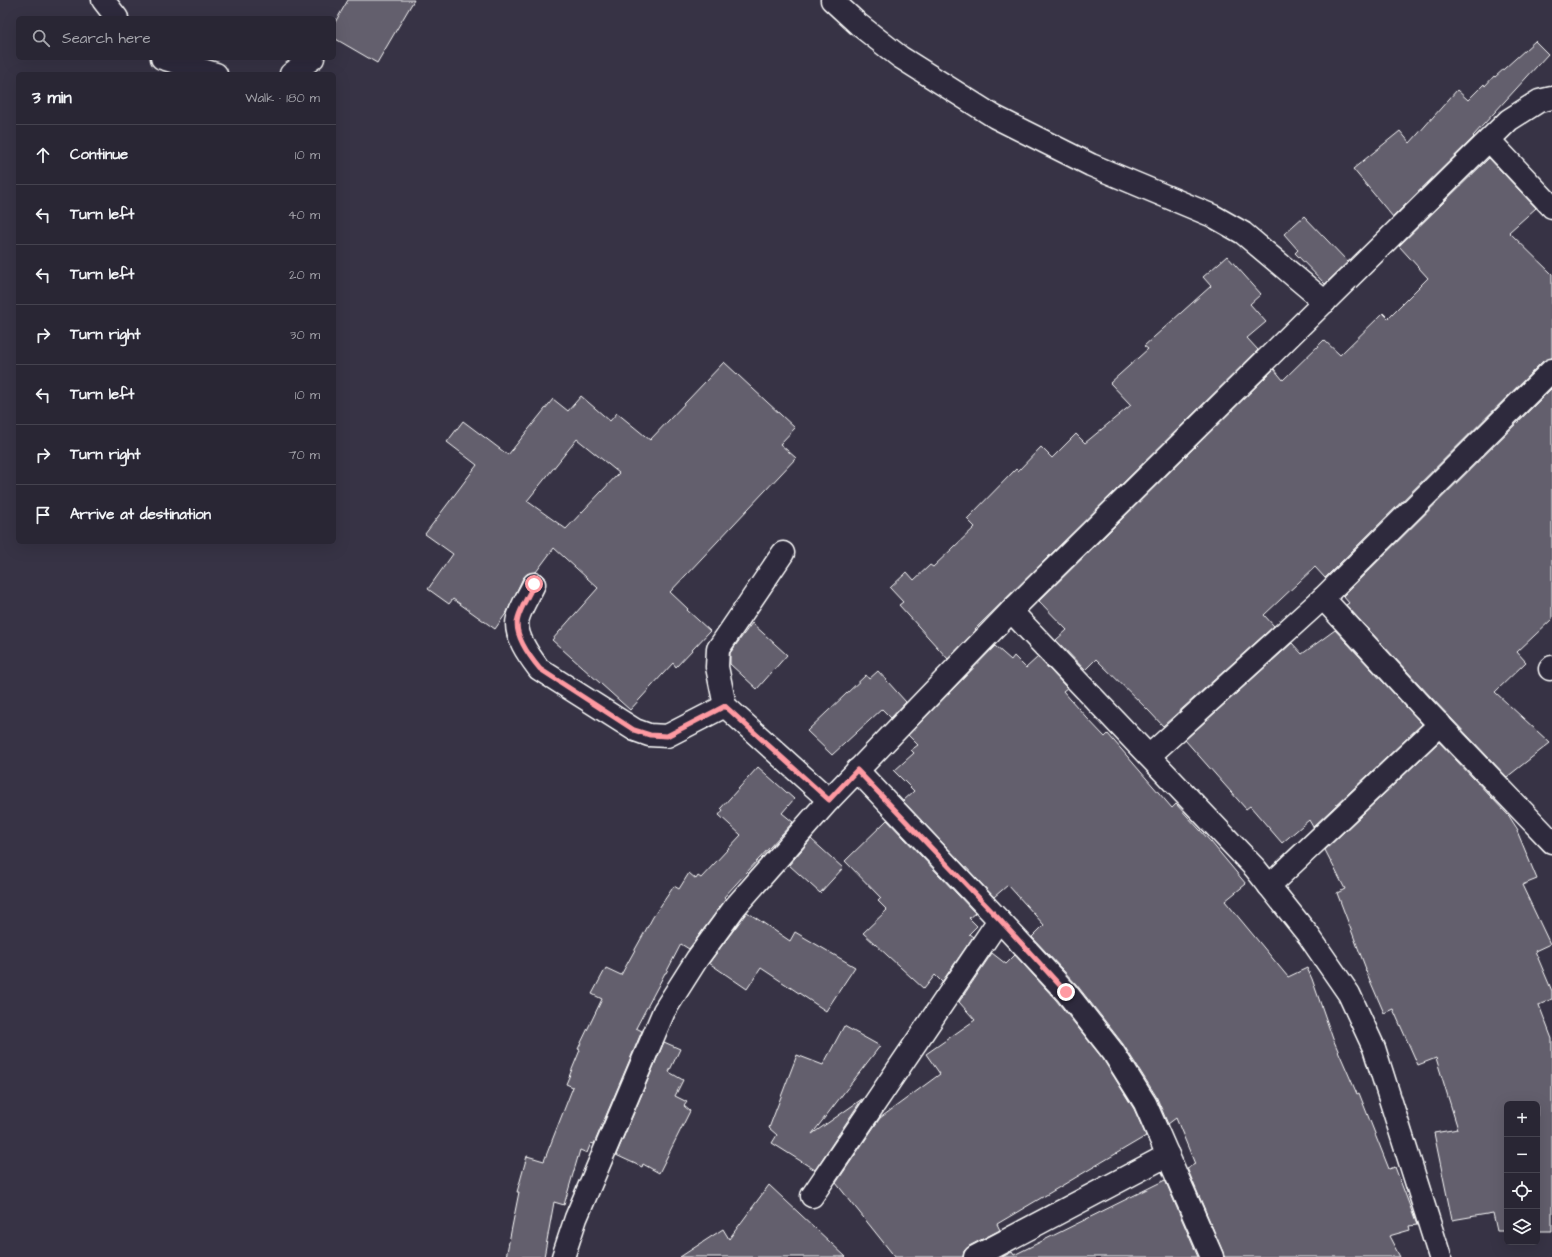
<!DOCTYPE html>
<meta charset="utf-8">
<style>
:root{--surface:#292634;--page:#312e3c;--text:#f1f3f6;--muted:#a5a5ac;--line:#45434f}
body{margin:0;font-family:"Architects Daughter",sans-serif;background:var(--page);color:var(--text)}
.controls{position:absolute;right:12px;bottom:12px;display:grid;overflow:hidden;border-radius:6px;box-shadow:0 4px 16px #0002}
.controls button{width:36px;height:36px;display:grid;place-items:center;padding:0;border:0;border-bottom:1px solid var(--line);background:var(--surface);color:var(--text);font:20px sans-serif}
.stop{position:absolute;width:12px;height:12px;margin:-9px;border:3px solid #ff9aa2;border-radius:50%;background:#fff}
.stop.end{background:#ff9aa2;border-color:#fff;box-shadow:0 1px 4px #0008}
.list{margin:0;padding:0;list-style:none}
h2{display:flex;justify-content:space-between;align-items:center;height:52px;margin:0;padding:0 16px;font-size:17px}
h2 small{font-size:13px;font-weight:400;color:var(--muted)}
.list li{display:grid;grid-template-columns:26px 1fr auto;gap:12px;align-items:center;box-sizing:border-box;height:60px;padding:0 16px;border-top:1px solid var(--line)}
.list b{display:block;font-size:15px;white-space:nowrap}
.list em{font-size:13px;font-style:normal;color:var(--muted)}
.icon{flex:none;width:22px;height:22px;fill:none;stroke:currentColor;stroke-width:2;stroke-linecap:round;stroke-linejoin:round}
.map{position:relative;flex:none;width:1552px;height:1257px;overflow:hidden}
.search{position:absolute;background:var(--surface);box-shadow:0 4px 16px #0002;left:16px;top:16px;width:320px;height:44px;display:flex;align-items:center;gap:10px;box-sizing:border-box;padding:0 14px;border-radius:6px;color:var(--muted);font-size:15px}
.panel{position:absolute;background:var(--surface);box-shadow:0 4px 16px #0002;left:16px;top:72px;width:320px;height:472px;border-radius:6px}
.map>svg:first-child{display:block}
.building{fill:#635f6d;stroke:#fff;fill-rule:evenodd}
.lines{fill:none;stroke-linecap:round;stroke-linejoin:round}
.minor-casing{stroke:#fff;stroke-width:25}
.minor{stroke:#2f2a3d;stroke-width:22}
.route{stroke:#ff9aa2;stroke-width:5}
</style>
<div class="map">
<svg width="1552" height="1257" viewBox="0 0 1552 1257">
<rect width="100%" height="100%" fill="#373345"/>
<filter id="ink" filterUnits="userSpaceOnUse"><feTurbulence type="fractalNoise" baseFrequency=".025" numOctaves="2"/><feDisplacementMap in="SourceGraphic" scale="8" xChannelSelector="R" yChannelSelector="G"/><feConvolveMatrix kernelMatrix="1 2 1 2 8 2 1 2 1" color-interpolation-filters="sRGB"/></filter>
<g filter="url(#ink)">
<g class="building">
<polygon points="348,0 414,0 377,63 334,38 334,24"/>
<polygon points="1535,41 1548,54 1473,136 1474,137 1393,217 1353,169 1400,131 1410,143 1457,90 1468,100 1484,84 1485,86 1494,76 1495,77"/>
<polygon points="1489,158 1536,208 1509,232 1552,274 1552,358 1543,361 1325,578 1315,567 1264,615 1274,626 1163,726 1149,711 1096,659 1085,670 1056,640 1067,630 1039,601 1274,369 1283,380 1324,340 1340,355 1383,313 1388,318 1428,278 1399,246"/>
<polygon points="1304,216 1348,262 1325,284 1295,253 1298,250 1284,234"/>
<polygon points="1227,256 1261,294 1250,304 1266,322 1247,338 1258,350 975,629 976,630 948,659 899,605 903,602 890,588 907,572 914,580 930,565 933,567 975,527 967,519 1016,469 1018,471 1041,447 1052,458 1076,434 1085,443 1131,405 1110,383 1148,349 1144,346 1211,286 1203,277"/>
<path d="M 724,362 L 795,428 L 780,444 L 796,458 L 670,592 L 688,609 L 687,610 L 710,631 L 676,667 L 673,663 L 630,710 L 552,640 L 598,588 L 554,548 L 536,572 L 527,574 L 523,578 L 507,612 L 495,629 L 453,599 L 449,604 L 428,589 L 453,554 L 425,534 L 477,465 L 447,442 L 463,421 L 508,455 L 553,399 L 568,411 L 581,396 L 610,421 L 617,413 L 650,440 ZM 577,439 L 619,473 L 566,529 L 527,501 Z"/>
<polygon points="1552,388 1552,619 1517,652 1526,662 1495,692 1550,743 1507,777 1430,696 1346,605 1349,603 1343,596"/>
<polygon points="752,623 787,655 757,689 730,664 730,653"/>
<polygon points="1335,630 1422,724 1313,827 1309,820 1282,843 1250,806 1246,809 1185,740 1292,643 1302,654"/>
<polygon points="995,646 1011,660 1014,656 1026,668 1038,657 1067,688 1063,691 1086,717 1105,737 1108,734 1172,808 1176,804 1211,842 1246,884 1225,901 1288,977 1307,968 1312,979 1333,1039 1357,1094 1359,1093 1389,1169 1395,1167 1417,1225 1409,1226 1410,1230 1389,1236 1400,1257 1224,1257 1223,1252 1187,1168 1195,1164 1176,1118 1168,1124 1156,1096 1123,1044 1076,984 1032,937 1044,925 1008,885 994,897 903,801 914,791 894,771 914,753 911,750 918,745 908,735"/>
<polygon points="878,671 906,702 891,718 882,709 832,755 807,731 866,675 869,679"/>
<polygon points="1439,742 1509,816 1518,830 1517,831 1537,879 1522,885 1550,944 1535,951 1552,991 1552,999 1539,1005 1552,1039 1552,1231 1537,1231 1537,1104 1507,1104 1507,1231 1497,1231 1493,1213 1452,1220 1434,1133 1458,1129 1436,1058 1418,1065 1393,1009 1384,1013 1365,969 1366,969 1337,893 1345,889 1325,850"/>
<polygon points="758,767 794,799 782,813 793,822 724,897 726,899 689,949 681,944 666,973 665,973 636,1028 642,1031 594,1144 591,1143 587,1153 580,1150 564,1205 554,1202 544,1257 506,1257 519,1192 517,1192 527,1156 544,1161 573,1087 566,1084 580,1050 578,1049 602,999 592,994 606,968 621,975 653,917 674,886 679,889 689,873 696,879 698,876 701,878 741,835 719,815 723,810 721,808"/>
<polygon points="887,820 975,913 969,918 977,926 969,934 973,937 942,982 935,975 924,989 863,933 887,910 878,901 881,898 845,861"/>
<polygon points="811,839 843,868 820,893 789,865"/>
<polygon points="747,912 790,941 795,932 855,967 826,1011 761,968 747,989 709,963"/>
<polygon points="992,953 1006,964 1015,955 1056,1000 1103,1059 1134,1109 1146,1136 997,1224 1000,1230 969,1246 964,1251 963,1257 895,1257 836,1183 880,1118 940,1074 926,1054 975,1020 959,1002"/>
<polygon points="844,1026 880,1046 812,1134 862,1099 815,1170 772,1143 777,1135 769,1128 797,1055 823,1065"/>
<polygon points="664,1042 680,1049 669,1072 683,1080 675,1096 687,1102 684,1106 690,1111 659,1173 643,1164 642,1167 616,1155"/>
<polygon points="1165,1180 1198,1257 1002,1257 1012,1252 1014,1255"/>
<polygon points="769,1185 846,1257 680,1257 723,1229 729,1239"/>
</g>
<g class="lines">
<g class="minor-casing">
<g id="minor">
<polyline points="103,0 117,18"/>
<polyline points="832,0 858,24 900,57 995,117 1091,165 1213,216 1243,233 1325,302"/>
<polyline points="162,58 216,74"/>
<polyline points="291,74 313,58"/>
<polyline points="1489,140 1552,207"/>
<path d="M 534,584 C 529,595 521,607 518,618 C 513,635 530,657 539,669 L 635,730 L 649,735 L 667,736 L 725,706 L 829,800"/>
<polyline points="1323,598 1421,705 1552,842"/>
<polyline points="1011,611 1255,868 1309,936 1349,994 1374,1048 1440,1257"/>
<polyline points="1550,669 1552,667"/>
<polyline points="725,706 717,667 718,649 783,553"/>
<polyline points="1149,756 1323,598 1552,370"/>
<polyline points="857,770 999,920 1066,992 1113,1052 1145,1103 1212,1257"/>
<polyline points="1269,886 1440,724"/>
<polyline points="812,1196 999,920"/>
<polyline points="563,1257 576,1218 664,1011 697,959 735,907 829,800 1011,611 1509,120 1539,101 1552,98"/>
<polyline points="975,1257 1168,1155"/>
</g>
</g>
<use href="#minor" class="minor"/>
</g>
</g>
<g class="lines" filter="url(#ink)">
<path class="route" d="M 534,584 C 529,595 521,607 518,618 C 513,635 530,657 540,669 L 634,730 L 650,735 L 667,736 L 725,706 L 829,800 L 857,770 L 1000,920 L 1066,992"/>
</g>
</svg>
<div class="controls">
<button>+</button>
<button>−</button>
<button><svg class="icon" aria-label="locate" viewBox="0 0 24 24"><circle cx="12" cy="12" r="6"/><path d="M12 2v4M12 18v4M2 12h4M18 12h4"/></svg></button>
<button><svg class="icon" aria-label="layers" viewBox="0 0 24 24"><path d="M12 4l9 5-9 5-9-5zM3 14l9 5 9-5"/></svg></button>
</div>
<div class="stop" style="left:534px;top:584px"></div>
<div class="stop end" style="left:1066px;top:992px"></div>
<div class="search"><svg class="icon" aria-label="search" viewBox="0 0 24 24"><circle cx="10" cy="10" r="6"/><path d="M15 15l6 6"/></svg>Search here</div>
<section class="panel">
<h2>3 min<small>Walk · 180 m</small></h2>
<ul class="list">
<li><svg class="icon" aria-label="ahead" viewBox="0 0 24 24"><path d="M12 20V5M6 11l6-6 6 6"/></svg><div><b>Continue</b></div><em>10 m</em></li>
<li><svg class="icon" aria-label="left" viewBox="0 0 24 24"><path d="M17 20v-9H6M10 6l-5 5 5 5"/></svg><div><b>Turn left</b></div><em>40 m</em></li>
<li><svg class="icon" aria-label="left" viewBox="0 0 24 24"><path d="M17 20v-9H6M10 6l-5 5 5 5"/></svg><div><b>Turn left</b></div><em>20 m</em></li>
<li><svg class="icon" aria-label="right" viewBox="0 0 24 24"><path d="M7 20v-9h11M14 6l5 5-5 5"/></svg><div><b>Turn right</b></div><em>30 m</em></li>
<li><svg class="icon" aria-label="left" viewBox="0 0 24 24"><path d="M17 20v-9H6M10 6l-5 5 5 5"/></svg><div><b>Turn left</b></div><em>10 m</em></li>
<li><svg class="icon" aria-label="right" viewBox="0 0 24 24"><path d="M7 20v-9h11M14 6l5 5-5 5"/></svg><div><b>Turn right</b></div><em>70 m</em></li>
<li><svg class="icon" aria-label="arrive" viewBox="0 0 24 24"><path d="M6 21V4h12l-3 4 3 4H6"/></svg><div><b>Arrive at destination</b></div></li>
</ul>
</section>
</div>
